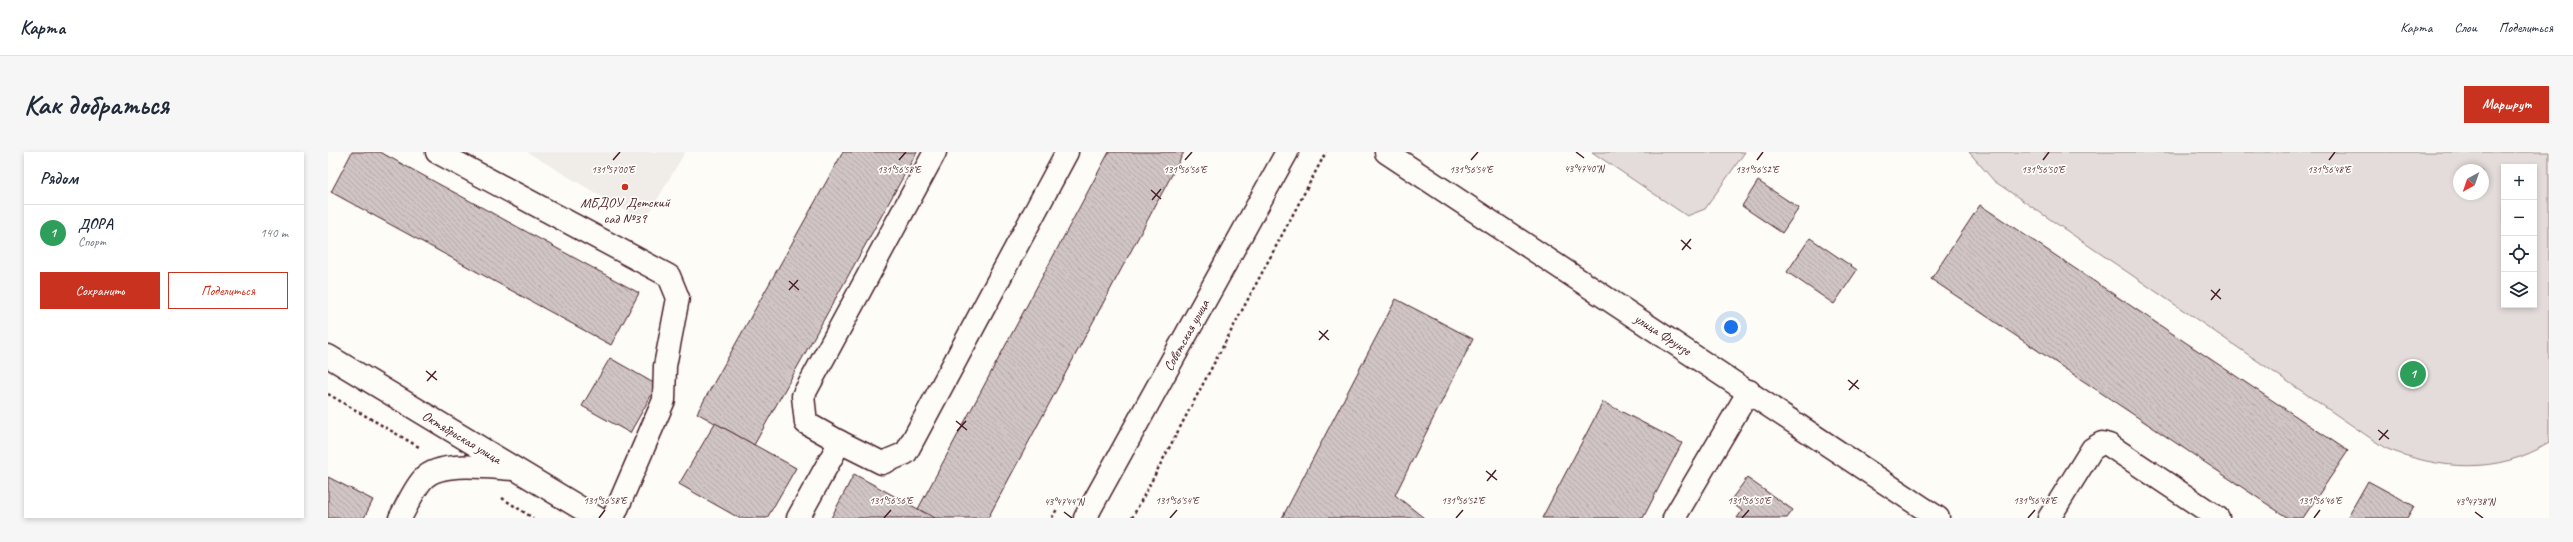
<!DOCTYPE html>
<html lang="ru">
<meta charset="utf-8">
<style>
:root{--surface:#fff;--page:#f6f6f7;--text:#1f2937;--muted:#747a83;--line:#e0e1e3;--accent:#c8321e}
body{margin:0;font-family:Caveat,sans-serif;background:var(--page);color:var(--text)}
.controls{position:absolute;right:12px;top:12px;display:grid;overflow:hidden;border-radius:0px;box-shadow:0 2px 6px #0003}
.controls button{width:36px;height:36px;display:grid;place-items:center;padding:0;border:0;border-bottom:1px solid var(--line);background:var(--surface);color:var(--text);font:20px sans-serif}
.compass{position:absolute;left:2125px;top:12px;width:36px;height:36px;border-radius:50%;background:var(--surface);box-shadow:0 2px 6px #0003;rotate:220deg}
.you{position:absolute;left:1403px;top:175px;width:14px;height:14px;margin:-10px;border:3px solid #fff;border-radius:50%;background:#1a73e8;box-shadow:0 0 0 6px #1a73e833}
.badge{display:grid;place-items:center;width:26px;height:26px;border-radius:50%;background:var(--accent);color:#fff;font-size:13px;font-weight:700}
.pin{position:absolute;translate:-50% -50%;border:2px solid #fff;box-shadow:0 1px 4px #0006}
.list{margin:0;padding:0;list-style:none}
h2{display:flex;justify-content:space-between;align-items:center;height:52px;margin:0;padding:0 16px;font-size:17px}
h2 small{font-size:13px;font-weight:400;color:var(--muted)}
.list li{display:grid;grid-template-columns:26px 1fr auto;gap:12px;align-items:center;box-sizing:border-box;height:56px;padding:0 16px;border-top:1px solid var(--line)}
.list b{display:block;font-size:15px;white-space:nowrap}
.list p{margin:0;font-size:13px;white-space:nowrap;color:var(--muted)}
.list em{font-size:13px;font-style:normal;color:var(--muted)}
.actions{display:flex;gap:8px;padding:12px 16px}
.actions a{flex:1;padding:9px 0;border:1px solid var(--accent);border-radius:0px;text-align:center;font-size:14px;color:var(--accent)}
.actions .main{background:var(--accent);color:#fff}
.icon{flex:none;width:22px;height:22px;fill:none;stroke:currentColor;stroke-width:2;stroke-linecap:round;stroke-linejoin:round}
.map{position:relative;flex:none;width:2221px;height:366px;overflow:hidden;border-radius:0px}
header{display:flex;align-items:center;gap:24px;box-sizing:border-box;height:56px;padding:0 20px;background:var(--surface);border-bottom:1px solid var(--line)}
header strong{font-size:19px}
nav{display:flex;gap:22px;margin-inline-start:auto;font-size:14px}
.intro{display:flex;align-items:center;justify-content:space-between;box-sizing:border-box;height:96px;padding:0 24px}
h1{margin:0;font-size:28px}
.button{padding:10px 18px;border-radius:0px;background:var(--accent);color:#fff;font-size:14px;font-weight:700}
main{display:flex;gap:24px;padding:0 24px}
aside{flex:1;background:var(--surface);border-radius:0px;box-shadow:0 2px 6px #0003}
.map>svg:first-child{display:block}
.built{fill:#f0ece8}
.grass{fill:#e3dcda;stroke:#967e82;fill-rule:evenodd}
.building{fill:url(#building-back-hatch);stroke:#4a1f2b}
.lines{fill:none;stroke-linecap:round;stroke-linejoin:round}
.minor-casing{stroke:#4a1f2b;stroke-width:25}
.major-casing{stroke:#4a1f2b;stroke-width:25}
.path{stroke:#4a1f2b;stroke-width:2.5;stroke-dasharray:3 3;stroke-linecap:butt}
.minor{stroke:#fdfcf7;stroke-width:22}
.major{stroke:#fdfcf7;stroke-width:22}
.ticks{fill:none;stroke:#4a1f2b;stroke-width:1.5}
.poi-dot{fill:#c8321e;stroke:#fdfcf7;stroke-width:1.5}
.labels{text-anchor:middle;stroke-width:3.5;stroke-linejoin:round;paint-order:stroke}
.poi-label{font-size:14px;fill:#4a1f2b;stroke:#fdfcf7}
.street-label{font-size:14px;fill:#4a1f2b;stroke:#fdfcf7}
.ticks-label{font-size:10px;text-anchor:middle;fill:#4a1f2b;stroke:#fdfcf7;stroke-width:3.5;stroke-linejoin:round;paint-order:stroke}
</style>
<header>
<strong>Карта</strong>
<nav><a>Карта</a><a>Слои</a><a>Поделиться</a></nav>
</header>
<div class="intro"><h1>Как добраться</h1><a class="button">Маршрут</a></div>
<main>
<aside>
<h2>Рядом<small></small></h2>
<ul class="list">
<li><span class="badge" style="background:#2e9e5b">1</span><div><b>ДОРА</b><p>Спорт</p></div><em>140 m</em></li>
</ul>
<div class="actions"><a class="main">Сохранить</a><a>Поделиться</a></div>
</aside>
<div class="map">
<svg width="2221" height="366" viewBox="0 0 2221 366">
<defs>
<pattern id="building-back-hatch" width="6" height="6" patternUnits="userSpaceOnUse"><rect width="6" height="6" fill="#d0c5c4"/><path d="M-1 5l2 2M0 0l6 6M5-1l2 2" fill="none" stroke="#b4a9a9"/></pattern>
</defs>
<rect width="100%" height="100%" fill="#fdfcf7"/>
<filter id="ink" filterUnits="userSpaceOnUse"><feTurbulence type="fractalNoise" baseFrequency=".025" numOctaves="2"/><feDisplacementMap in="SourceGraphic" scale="8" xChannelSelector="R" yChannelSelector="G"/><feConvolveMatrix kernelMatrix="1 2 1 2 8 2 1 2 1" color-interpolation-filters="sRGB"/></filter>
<g filter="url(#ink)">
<polygon class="built" points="199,0 357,0 316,70"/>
<g class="grass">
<polygon points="1264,0 1417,0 1377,57 1359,64"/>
<path d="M 1641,0 L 2221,0 L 2221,291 C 2169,323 2111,318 2057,296 L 1666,29 ZM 2176,15 L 2206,15 L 2206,153 L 2176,153 ZM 2131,18 L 2155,18 L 2155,42 L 2131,42 Z"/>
</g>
<g class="building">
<polygon points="24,0 52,0 311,141 283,193 3,40"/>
<polygon points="515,0 589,0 426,293 369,261"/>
<polygon points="781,0 856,0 660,366 607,366 590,357"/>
<polygon points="1430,29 1471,56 1454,81 1414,54"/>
<polygon points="1652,53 2020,299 1975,366 1960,366 1603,127"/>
<polygon points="1482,86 1529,118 1506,152 1459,120"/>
<polygon points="1068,147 1145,187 1067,343 1096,366 954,366"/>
<polygon points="282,206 329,233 302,281 254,254"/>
<polygon points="1275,250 1354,291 1315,366 1214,366"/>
<polygon points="387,271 468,316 439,366 411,366 351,332"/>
<polygon points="526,322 590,357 607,366 503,366"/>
<polygon points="0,325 45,348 36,366 0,366"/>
<polygon points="1419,326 1465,358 1459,366 1409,366 1414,359 1402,349"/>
<polygon points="2040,329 2086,354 2079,366 2019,366"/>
</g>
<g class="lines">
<g class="minor-casing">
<g id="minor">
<polyline points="109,0 341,124 350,146 337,214 336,248 285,366"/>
<polyline points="1058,0 1610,366"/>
<polyline points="0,204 269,366"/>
<polyline points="512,290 478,271 475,244 607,0"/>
<path d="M 72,366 C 79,354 86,336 96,326 C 114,308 163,316 187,317"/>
<polyline points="470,366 512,290 554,311 578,301 739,0"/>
<polyline points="1346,366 1421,239"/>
<polyline points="1721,366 1764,297 1774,291 1781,293 1890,366"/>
</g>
</g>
<g class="major-casing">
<polyline id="major" points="757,366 959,0"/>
</g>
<g class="path">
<polyline points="0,242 91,295"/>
<polyline points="174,346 205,366"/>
<polyline points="724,366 729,357"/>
<polyline points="804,366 998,0"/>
</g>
<use href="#minor" class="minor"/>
<use href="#major" class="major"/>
</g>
</g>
<path class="ticks" d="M 1248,0 L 1256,6M 285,8 L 292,0M 571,8 L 578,0M 857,8 L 864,0M 1143,8 L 1150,0M 1429,8 L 1435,0M 1715,8 L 1721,0M 2001,8 L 2007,0M 823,38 L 833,47M 824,48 L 833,37M 1353,88 L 1363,97M 1354,98 L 1363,87M 461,129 L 471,138M 461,138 L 470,128M 1883,138 L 1893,147M 1883,148 L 1892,137M 991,179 L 1001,188M 991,188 L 1000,178M 98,219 L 109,228M 1520,228 L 1531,237M 99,229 L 108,219M 1521,238 L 1530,228M 628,269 L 639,278M 2050,278 L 2061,287M 629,279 L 638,269M 2051,288 L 2060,278M 1158,319 L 1169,328M 1159,329 L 1168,318M 736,360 L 744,366M 2147,360 L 2155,366M 271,366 L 277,358M 556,366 L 563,358M 842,366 L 849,358M 1128,366 L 1135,358M 1414,366 L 1421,358M 1700,366 L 1707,358M 1986,366 L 1992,358"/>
<circle class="poi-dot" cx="297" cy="35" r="4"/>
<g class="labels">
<g class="poi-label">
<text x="297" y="55">МБДОУ Детский<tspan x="297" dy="16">сад №39</tspan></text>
</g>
<g class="street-label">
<text transform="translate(1335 182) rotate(33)" y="5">улица Фрунзе</text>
<text transform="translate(858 183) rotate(-61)" y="5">Советская улица</text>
<text transform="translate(134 285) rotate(31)" y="5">Октябрьская улица</text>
</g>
</g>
<g class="ticks-label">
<text x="1256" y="20">43°47'40"N</text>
<text x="285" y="21">131°57'00"E</text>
<text x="571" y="21">131°56'58"E</text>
<text x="857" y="21">131°56'56"E</text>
<text x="1143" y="21">131°56'54"E</text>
<text x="1429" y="21">131°56'52"E</text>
<text x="1715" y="21">131°56'50"E</text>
<text x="2001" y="21">131°56'48"E</text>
<text x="277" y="352">131°56'58"E</text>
<text x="563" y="352">131°56'56"E</text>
<text x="849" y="352">131°56'54"E</text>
<text x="1135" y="352">131°56'52"E</text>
<text x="1421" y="352">131°56'50"E</text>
<text x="1707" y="352">131°56'48"E</text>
<text x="1992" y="352">131°56'46"E</text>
<text x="736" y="353">43°47'44"N</text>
<text x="2147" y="353">43°47'38"N</text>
</g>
</svg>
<div class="controls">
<button>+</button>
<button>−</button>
<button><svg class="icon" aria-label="locate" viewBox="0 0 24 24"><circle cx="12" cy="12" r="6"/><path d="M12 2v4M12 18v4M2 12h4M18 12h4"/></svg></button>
<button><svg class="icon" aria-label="layers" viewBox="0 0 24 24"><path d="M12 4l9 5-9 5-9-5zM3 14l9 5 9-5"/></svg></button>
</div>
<svg class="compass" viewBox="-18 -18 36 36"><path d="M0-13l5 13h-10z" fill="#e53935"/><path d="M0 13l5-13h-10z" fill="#747a83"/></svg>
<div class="you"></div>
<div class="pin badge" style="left:2085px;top:222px;background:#2e9e5b">1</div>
</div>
</main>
